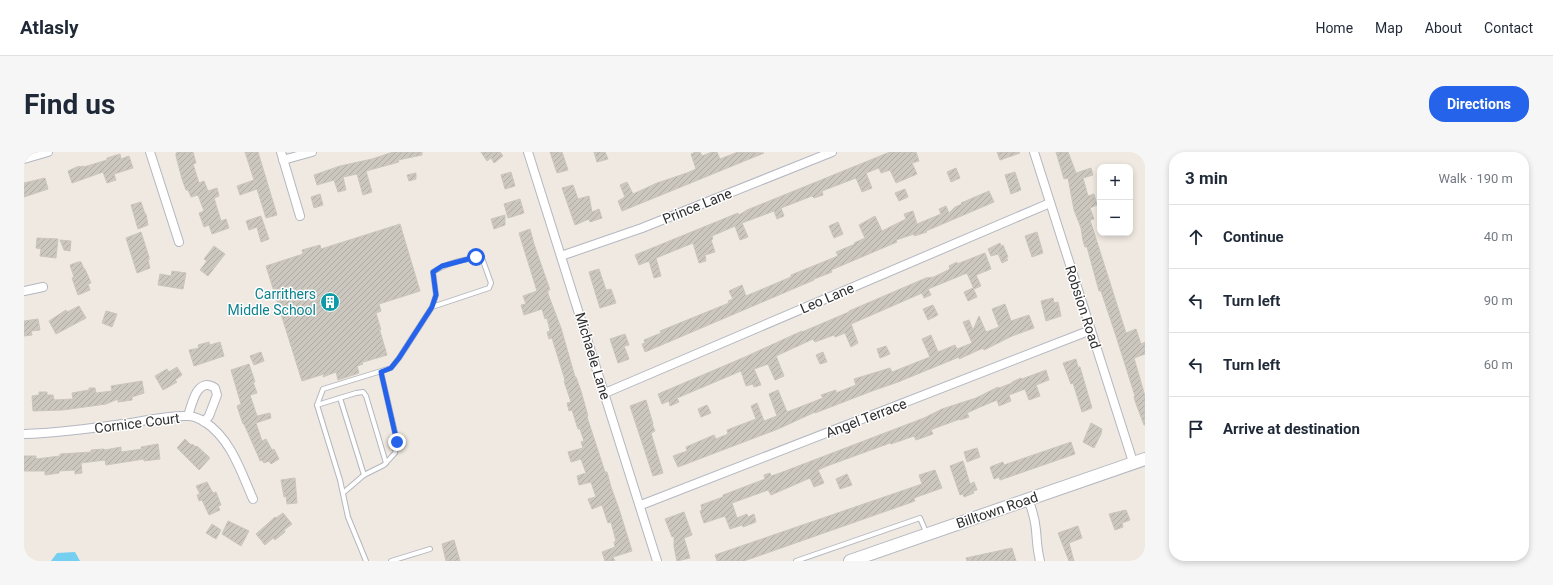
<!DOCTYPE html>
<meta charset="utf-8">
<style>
:root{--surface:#fff;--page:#f6f6f7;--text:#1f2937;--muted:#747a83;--line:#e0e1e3;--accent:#2563eb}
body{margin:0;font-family:Roboto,sans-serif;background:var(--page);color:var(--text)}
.controls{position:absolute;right:12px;top:12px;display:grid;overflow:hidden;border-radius:8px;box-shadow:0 2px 6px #0003}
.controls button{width:36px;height:36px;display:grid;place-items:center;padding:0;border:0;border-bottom:1px solid var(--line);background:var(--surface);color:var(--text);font:20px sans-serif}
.stop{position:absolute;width:12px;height:12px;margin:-9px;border:3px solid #2563eb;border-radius:50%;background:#fff}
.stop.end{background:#2563eb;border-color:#fff;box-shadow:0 1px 4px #0008}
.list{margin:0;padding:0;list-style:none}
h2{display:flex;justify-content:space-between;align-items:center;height:52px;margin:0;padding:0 16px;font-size:17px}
h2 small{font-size:13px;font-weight:400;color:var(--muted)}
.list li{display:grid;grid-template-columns:26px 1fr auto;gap:12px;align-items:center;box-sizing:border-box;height:64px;padding:0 16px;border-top:1px solid var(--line)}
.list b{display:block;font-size:15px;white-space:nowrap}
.list em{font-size:13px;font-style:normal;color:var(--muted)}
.icon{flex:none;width:22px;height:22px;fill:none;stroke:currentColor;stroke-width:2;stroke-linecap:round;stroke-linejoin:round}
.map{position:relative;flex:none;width:1121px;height:409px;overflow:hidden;border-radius:16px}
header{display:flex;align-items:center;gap:24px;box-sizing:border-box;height:56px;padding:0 20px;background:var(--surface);border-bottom:1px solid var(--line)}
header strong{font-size:19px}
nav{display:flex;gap:22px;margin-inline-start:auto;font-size:14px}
.intro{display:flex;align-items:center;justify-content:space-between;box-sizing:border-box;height:96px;padding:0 24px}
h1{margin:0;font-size:28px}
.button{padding:10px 18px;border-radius:16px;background:var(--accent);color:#fff;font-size:14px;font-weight:700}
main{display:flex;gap:24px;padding:0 24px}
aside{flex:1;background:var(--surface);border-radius:16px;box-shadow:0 2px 6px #0003}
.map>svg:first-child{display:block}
.water{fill:#75cff0}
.building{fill:url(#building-hatch);stroke:#cbc5ba}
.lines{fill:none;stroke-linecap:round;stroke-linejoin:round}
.service-casing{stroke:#b4b7c1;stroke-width:6}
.minor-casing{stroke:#b4b7c1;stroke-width:10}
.secondary-casing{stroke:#b4b7c1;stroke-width:14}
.service{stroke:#fff;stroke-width:4}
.minor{stroke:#fff;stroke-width:8}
.secondary{stroke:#fff;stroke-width:12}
.route{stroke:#2563eb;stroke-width:5}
.labels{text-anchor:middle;stroke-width:3;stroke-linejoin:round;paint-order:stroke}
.street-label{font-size:14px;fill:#2e2e2e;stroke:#fff}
.culture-label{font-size:14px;fill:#0d838f;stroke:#fff;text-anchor:end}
</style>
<header>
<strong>Atlasly</strong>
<nav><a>Home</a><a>Map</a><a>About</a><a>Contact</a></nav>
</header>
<div class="intro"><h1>Find us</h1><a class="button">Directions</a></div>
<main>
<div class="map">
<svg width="1121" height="409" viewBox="0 0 1121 409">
<defs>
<pattern id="building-hatch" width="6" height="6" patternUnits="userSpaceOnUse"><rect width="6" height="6" fill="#cbc7bf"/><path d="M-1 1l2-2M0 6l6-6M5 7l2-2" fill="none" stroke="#afaba4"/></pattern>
</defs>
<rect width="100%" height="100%" fill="#efe9e1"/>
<polygon class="water" points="51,400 56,409 27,409 33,401"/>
<g class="building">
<polygon points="155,0 169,0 172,11 169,12 175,31 180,29 184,39 193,36 195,44 190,46 197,69 202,67 205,76 188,82 185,73 180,75 175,61 180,59 174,43 167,45 164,38 162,38 158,27 152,4 152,1"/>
<polygon points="221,0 234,0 253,63 242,66 233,37 216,43 213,34 230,28"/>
<polygon points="369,0 398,0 398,3 374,8 375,10 342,19 348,40 339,43 333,22 319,25 322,38 314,40 310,28 293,33 290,23 316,14 348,7"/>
<polygon points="457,0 476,0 479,4 470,11 467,6 463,9"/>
<polygon points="526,0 538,0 544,18 533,21"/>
<polygon points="570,0 581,0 584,7 573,10"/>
<polygon points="672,0 676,0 678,4 688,0 693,0 696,7 714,0 740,1 598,59 594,49 601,45 596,33 603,30 609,42 633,31 663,21 672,17 667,2"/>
<polygon points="866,0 892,0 895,9 888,11 893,22 872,31 866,18 857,21 855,16 842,21 848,36 838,40 832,26 798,39 799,43 790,46 788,44 757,56 760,64 753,67 750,59 718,71 724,85 716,88 711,74 688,84 689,87 687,88 691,100 681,103 682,109 675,111 669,91 632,106 637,124 630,126 625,109 615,113 611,103 714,61 715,63 723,58"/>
<polygon points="973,0 995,0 996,1 976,8"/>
<polygon points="1032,0 1044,0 1052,21 1067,16 1069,23 1059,26 1064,44 1070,42 1073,53 1066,56 1070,67 1066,68 1102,181 1112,177 1117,192 1121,190 1121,202 1110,206 1121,244 1121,273 1120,273 1111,249 1110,245 1111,244 1092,184 1077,139 1075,139 1063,95 1061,95 1059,89 1057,76 1050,58 1044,26 1040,27"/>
<polygon points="96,2 97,7 105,4 109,16 90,22 92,28 83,31 79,20 48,31 44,19 55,14 56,15 60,14 60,15 83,8 83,6"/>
<polygon points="932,16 936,26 927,30 923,20"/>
<polygon points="487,20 491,34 481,37 477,23"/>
<polygon points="991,20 997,38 987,42 981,23"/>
<polygon points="392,21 392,27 385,29 383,23"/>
<polygon points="21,26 24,37 0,45 0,31"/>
<polygon points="549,33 554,47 565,44 568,60 575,57 578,66 566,70 565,67 551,73 538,36"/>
<polygon points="881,37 884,45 875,49 871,41"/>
<polygon points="965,39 970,50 902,79 903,80 890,84 890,82 872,88 873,90 807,118 808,120 790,127 790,128 621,200 618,192 621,191 620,188 637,181 636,179 705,151 704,149 709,147 705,139 718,133 722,144 767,125 767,123 814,104 812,100 831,92 830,91 841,86 835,73 851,64 858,79 882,67 880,62 889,59 893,72 917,62 915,57 922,54 925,61 931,55 938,52 937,51"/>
<polygon points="296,42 299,53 290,56 287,45"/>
<polygon points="496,47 500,61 484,66 480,52"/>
<polygon points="117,50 121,62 122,62 124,73 114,77 107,53"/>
<polygon points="481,63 481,73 470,77 467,67"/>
<polygon points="237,64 245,87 237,90 233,75 225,78 222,69"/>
<polygon points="814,70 819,82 810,86 805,74"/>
<polygon points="376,72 396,139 355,152 357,159 352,161 357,178 355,176 363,203 336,211 339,212 333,214 335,221 314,228 312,220 299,225 300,222 278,229 242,114 279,102 278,98 296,93 297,97"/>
<polygon points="506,77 510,92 526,138 524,138 524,142 537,176 551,225 552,225 557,239 564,264 563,265 581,320 583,320 587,335 595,357 608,399 589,405 591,409 581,409 578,400 591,395 590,390 592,389 587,370 584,371 578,353 568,357 564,347 572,345 567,330 555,333 553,324 562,321 557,307 547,310 544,300 559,296 557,290 560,289 556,277 554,277 548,258 545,259 543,251 547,250 540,229 541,228 528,186 525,187 523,180 526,179 523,166 521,167 518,157 500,163 497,153 502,152 499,144 513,139 495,81"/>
<polygon points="117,80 125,105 125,108 124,108 126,116 113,121 102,86"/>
<polygon points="1013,80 1019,101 1008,105 1001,84"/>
<polygon points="13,86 34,87 32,106 16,104 17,97 12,96"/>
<polygon points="36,88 47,89 46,99 40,98"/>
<polygon points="976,91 977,94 979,93 984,105 982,106 984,108 978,111 973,99 974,102 967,104 964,97"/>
<polygon points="190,94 201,102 184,124 176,118 183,109 180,107"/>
<polygon points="961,101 967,117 952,123 957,134 950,137 943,121 904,137 907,143 900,146 898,141 827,172 834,191 827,195 821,181 811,185 810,183 791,190 789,187 752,204 760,224 751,228 744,212 730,217 737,233 730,235 729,232 722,234 717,219 653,246 655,250 646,254 645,249 638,252 634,242 721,205 778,179 778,180 825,160 825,159 902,126 910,125 926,117 925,114 933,110 933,112"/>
<polygon points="54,110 57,110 60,117 61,117 67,131 64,132 66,138 54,143 48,126 50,125 46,113"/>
<polygon points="575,117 582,138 587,137 592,151 576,156 565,120"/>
<polygon points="148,119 162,121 159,137 134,133 136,122 147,124"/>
<polygon points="949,136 953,145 944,149 940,140"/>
<polygon points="1029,146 1030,151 1034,150 1037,164 1022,169 1017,149"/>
<polygon points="981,152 987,169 1005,163 1010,176 988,184 960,198 959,196 935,207 935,205 874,230 848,239 791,261 791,260 754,277 654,315 649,304 663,299 662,295 690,283 692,287 704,282 703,278 732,267 727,254 733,251 740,269 753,264 745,242 754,238 763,260 799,246 797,243 812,238 812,241 832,233 830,227 866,216 868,220 906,205 898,187 907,183 914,200 931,193 933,197 948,191 939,170 945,168 949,178 955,164 962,180 975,175 968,157"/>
<polygon points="909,153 914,163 904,168 899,157"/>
<polygon points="55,154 62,166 32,182 25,169 42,158 43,160"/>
<polygon points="82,159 93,162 88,175 78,171"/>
<polygon points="14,167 16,178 7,179 8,183 0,184 0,169"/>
<polygon points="601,182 605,193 600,194 605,207 594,211 586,187"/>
<polygon points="185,190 186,193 196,190 200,204 170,214 165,198 175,196 174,193"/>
<polygon points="862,194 866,202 856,206 853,197"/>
<polygon points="237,200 240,209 230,213 226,204"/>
<polygon points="799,200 803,210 796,212 792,203"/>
<polygon points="1052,207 1054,215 1056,215 1068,256 1058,260 1049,231 1047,232 1039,211"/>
<polygon points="225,212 231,230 229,230 233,241 226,243 233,264 246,261 247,266 232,271 238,289 242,287 248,298 250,297 255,307 247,312 245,309 240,311 238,308 236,309 235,306 220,272 219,272 213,254 217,252 207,218"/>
<polygon points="153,215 158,223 151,228 153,230 139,238 131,224 143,217 145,220"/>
<polygon points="1022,218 1025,228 1012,233 1016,244 1005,248 1001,237 985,243 987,249 975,254 973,248 956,255 943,261 945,265 936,268 936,267 914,275 907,278 909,282 892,288 890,284 867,292 866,291 803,314 794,318 800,331 790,335 786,326 747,343 744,338 708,351 713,366 723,362 724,365 730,362 732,370 719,375 718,373 706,377 701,364 680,371 676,359 678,358 677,353 699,345 699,343 741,327 740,323 746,321 747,324 756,321 900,266 918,257 952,246 974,235 975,236 988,231 988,230 997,226 998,227"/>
<polygon points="118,229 120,241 108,245 108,248 94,250 94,247 82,252 39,258 9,259 8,244 15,243 15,240 23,240 23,243 29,243 30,248 49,247 48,241 65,238 65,236 71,236 72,241 88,239 87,234"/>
<polygon points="622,248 629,272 628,272 631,279 627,281 639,321 629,324 606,254"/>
<polygon points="683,253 687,261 677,265 674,257"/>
<polygon points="1067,271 1078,277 1077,282 1070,296 1059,290"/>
<polygon points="161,287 167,293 168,292 172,295 173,294 186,306 175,318 153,296"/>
<polygon points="1047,290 1051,302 976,328 975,325 970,327 966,315 979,310 980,313"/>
<polygon points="134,292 136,307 120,309 120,307 82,313 81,308 57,311 58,321 51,322 51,318 35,319 35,321 21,323 21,319 0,319 0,304 12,304 12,307 36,304 36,302 67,300 67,298 80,297 81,298 97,295 97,300 118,297 117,295"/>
<polygon points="953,296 956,305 943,310 940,300"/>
<polygon points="939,309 946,332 950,330 953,338 949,339 950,341 940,345 939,342 936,343 926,314"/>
<polygon points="911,318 918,336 890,346 891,349 720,409 693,409 691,403 898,332 895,323"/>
<polygon points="823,322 828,333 816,337 812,327"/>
<polygon points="271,326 273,351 263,352 262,344 260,345 257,328"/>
<polygon points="183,330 189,341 192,340 197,353 194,354 196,358 185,363 178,348 175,349 173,343 176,342 172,334"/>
<polygon points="1102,358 1106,368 1098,371 1099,375 1091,378 1085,362"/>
<polygon points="660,360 668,383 660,386 666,406 653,409 650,395 650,384 648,385 641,367"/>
<polygon points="259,361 268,372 260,378 261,380 251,388 249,386 241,393 232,382 251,365 252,366"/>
<polygon points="204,369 225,379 217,394 198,382"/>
<polygon points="188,372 197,378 192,387 182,381"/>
<polygon points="1054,374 1058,386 1045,391 1050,409 1045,409 1034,381"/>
<polygon points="430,388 436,409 422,409 418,392"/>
<polygon points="988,396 992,409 943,409 942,406"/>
</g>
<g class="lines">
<g class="service-casing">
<g id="service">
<polyline points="316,246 340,323"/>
<polyline points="293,253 332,241 339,240 342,244 362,311"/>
<polyline points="319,341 340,323 360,313 371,301 373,289 357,220"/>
<path d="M 342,409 L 324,365 L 316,328 L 293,253 L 299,237 L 367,216 L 375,206 L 408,155 L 412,143 L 409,120 C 421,112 444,105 458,106 L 467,131 L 465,136 L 408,155"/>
<polyline points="367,409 406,397"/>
<polyline points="772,409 896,366 903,382"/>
</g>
</g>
<g class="minor-casing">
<g id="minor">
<polyline points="126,0 155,90"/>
<polyline points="257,0 276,64"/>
<polyline points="504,0 633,409"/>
<polyline points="1010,0 1109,310"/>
<polyline points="0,7 24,0"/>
<polyline points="259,8 288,0"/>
<polyline points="537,104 618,76 808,0"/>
<polyline points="0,139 19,135"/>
<polyline points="581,241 1026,51"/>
<path d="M 164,264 C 168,252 173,224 191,236 L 193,243 L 185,264 L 180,270"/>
<path d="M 0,282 C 36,281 71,276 106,271 C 125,268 145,263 164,264 C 170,264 176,267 181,270 C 207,287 217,320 229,347"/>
<path d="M 1004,347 C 1008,357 1011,367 1012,378 C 1013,389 1013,397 1016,409"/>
<polyline points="617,353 1067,178"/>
</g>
</g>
<g class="secondary-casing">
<polyline id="secondary" points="826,409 1121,307"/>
</g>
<use href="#service" class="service"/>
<use href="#minor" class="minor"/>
<use href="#secondary" class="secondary"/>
</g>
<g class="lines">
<polyline class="route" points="373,290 357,220 367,216 375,206 408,155 412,143 409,120 418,114 452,105"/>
</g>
<defs>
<g id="building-disc" transform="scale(1)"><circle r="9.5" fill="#0f9aa8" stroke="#fff"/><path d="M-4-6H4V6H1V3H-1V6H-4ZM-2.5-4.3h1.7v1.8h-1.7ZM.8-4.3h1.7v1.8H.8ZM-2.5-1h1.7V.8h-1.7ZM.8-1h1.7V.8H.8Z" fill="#fff"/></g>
</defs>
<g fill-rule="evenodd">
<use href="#building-disc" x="306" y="150"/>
</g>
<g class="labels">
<g class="street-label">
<text transform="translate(673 54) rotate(-22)" y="5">Prince Lane</text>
<text transform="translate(803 146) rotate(-23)" y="5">Leo Lane</text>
<text transform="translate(1059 155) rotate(72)" y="5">Robsion Road</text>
<text transform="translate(569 204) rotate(73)" y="5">Michaele Lane</text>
<text transform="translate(842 266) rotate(-21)" y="5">Angel Terrace</text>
<text transform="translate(113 271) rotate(-7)" y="5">Cornice Court</text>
<text transform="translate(973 358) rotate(-19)" y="5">Billtown Road</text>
</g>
<g class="culture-label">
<text x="292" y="147">Carrithers<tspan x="292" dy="16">Middle School</tspan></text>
</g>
</g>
</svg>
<div class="controls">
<button>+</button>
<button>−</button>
</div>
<div class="stop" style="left:452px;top:105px"></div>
<div class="stop end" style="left:373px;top:290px"></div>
</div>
<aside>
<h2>3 min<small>Walk · 190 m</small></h2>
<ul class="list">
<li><svg class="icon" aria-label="ahead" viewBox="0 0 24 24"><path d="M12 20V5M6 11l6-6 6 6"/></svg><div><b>Continue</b></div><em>40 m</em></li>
<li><svg class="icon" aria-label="left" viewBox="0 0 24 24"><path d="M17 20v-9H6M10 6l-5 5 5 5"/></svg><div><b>Turn left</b></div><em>90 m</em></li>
<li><svg class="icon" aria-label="left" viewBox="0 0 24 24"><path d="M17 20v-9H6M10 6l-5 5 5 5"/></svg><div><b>Turn left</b></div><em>60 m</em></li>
<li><svg class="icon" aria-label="arrive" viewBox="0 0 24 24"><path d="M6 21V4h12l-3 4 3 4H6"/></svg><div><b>Arrive at destination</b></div></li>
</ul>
</aside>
</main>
